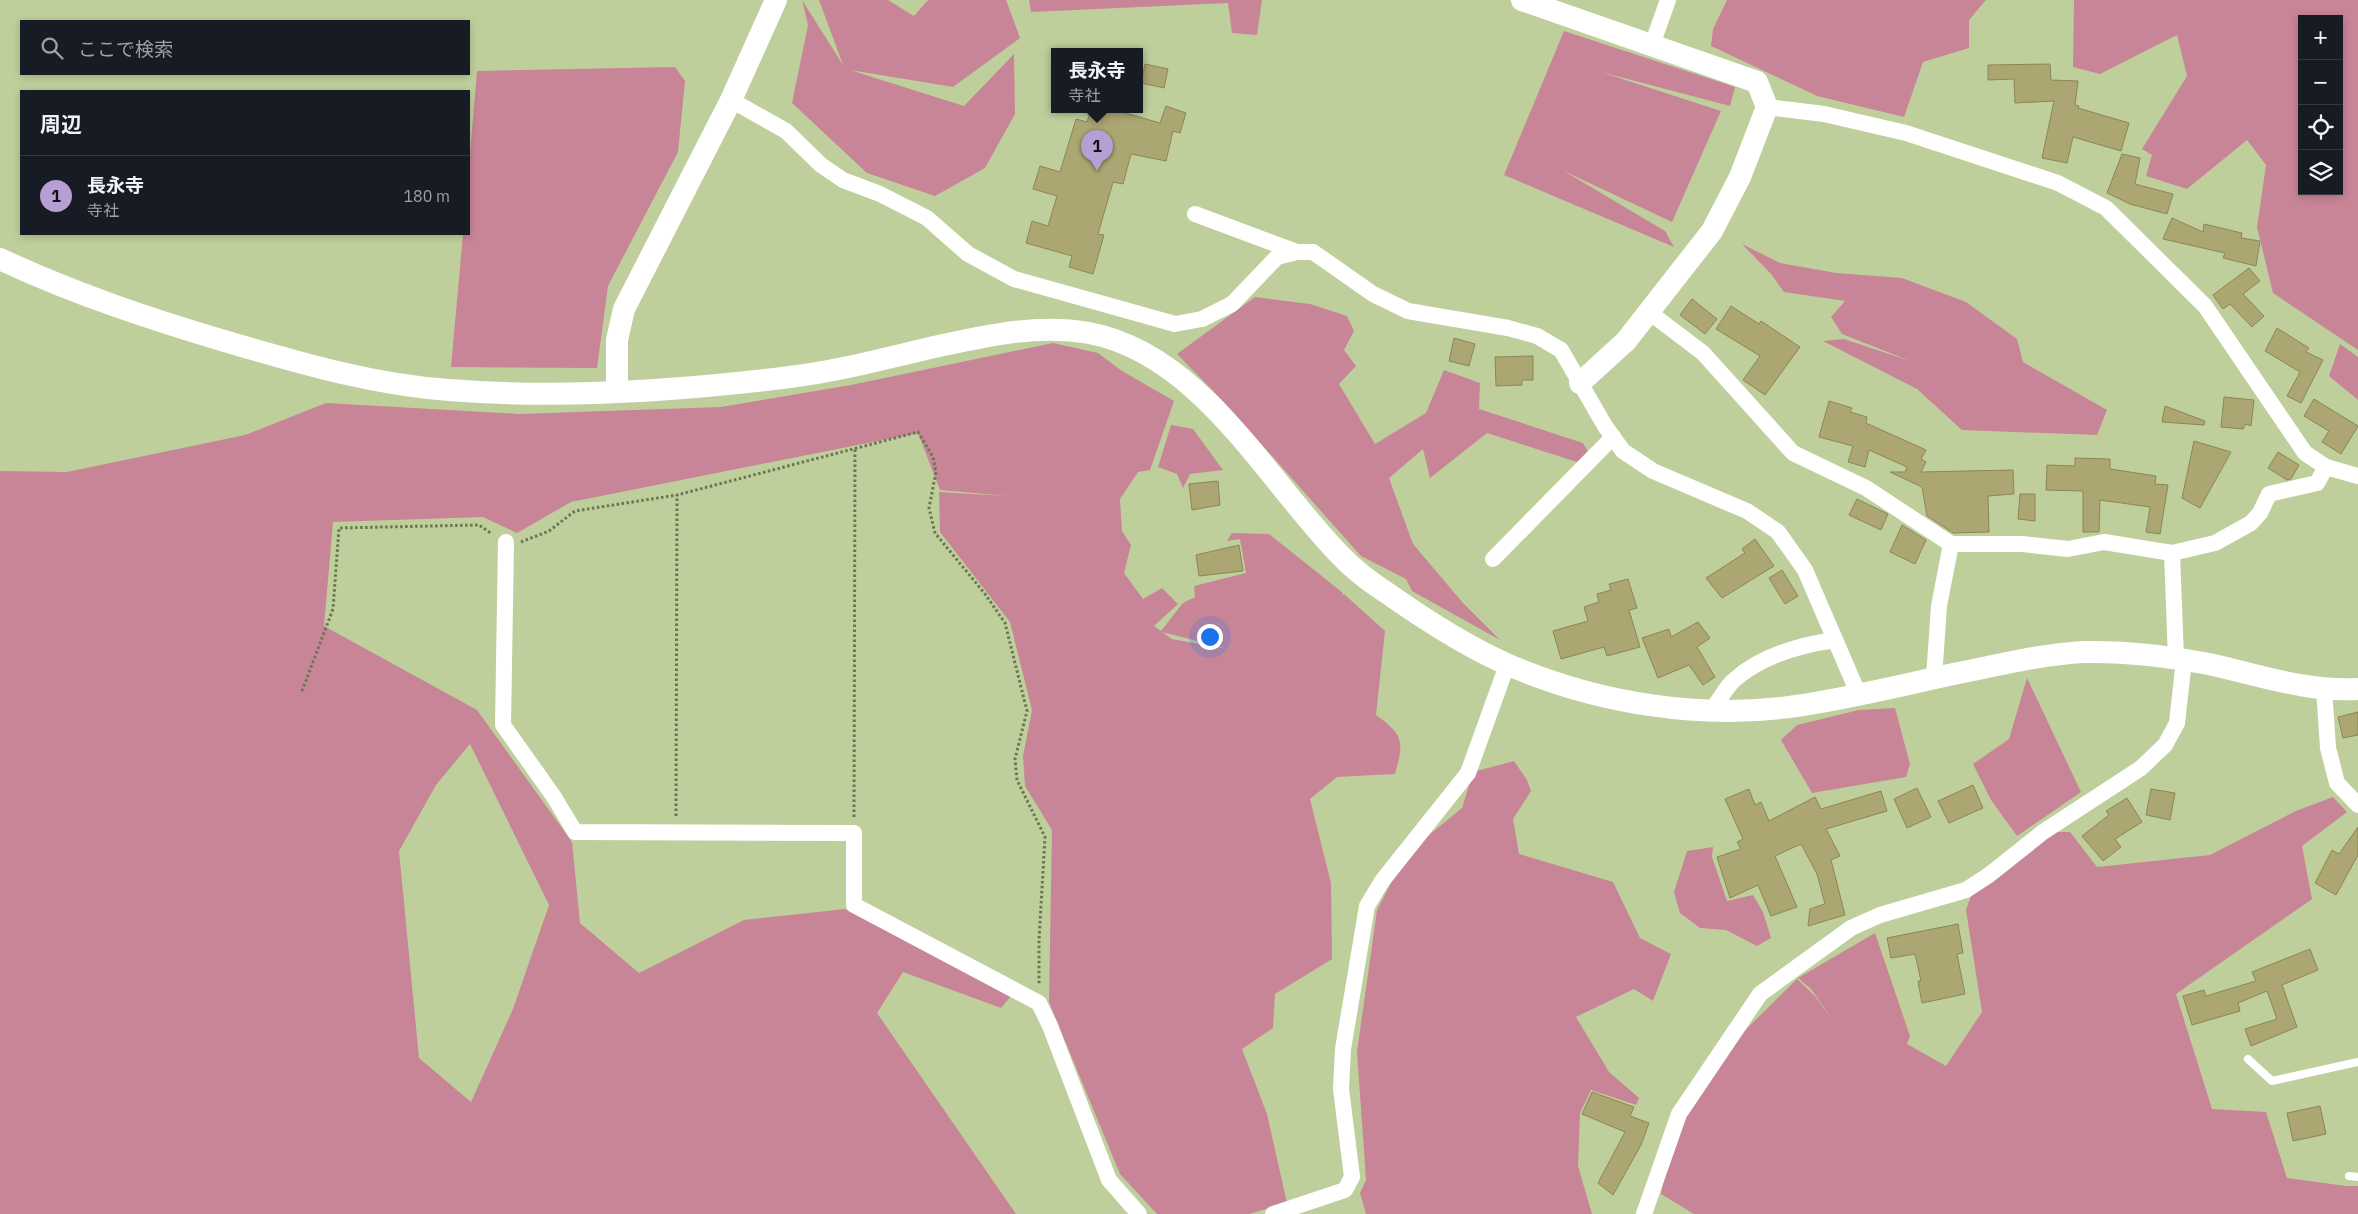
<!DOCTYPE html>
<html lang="ja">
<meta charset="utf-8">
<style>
:root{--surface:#171b24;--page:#20242c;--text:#f1f3f6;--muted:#9ea1a6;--line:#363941;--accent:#b79ed5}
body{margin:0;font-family:"IBM Plex Sans","Noto Sans JP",sans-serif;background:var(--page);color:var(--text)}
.controls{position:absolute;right:15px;top:15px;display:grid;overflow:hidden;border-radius:0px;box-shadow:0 2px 8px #0003}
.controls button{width:45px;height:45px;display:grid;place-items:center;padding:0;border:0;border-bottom:1px solid var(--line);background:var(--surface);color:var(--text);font:25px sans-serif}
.you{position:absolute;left:1209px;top:636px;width:18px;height:18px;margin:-12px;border:4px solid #fff;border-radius:50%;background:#1a73e8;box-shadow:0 0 0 8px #1a73e833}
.badge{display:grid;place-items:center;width:32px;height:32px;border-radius:50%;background:var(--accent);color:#111;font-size:16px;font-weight:700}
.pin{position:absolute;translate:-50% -41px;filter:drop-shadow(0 1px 2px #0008)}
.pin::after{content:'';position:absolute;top:26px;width:18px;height:15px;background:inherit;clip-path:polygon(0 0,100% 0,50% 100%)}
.popup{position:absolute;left:1051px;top:48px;width:92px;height:65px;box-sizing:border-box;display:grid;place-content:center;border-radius:0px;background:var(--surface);filter:drop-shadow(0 1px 4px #0005);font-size:16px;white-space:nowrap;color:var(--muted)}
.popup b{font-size:19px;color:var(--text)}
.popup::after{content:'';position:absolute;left:50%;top:100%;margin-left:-10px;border:10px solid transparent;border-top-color:var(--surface)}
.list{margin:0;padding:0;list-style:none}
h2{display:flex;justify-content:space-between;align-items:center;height:65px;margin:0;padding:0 20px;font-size:21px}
h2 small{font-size:16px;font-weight:400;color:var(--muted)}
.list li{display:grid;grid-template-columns:32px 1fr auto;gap:15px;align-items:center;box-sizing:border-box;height:80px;padding:0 20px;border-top:1px solid var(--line)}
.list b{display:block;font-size:19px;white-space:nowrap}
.list p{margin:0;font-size:16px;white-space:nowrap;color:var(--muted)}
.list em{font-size:16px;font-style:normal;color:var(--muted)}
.icon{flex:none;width:28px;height:28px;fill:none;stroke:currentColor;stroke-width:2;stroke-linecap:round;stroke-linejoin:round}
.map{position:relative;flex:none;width:2358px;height:1214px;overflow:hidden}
.search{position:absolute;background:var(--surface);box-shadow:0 2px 8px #0003;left:20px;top:20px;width:450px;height:55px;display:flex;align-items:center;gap:12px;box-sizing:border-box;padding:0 18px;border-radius:0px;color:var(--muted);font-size:19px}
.panel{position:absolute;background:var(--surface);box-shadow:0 2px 8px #0003;left:20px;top:90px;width:450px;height:145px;border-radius:0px}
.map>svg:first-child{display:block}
.green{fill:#c88597;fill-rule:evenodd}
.building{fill:#aca672;stroke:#8c8654}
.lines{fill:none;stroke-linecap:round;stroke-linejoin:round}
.path{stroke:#6a7553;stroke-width:3;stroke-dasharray:2.5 2.5;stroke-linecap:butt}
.lane{stroke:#fff;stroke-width:8}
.street{stroke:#fff;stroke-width:16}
.secondary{stroke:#fff;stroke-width:22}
</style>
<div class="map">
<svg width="2358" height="1214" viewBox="0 0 2358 1214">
<rect width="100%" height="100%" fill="#bfcf9c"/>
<g class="green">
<polygon points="802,0 843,65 819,0 888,0 914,16 928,0 1006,0 1020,38 953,87 850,70 964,106 1014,54 1015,114 985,168 935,196 867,173 792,103 808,25"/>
<polygon points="1029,0 1262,0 1257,35 1232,33 1228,3 1031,12"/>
<polygon points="1727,0 1986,0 1969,20 1969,48 1923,62 1904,117 1817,96 1711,46 1713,29"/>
<path d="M 2074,0 L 2358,0 L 2358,350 L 2273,293 L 2257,227 L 2266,165 L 2247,140 L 2187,189 L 2146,176 L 2152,155 L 2142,149 L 2187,76 L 2177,35 L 2100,74 L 2073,67 ZM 2302,19 L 2339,19 L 2339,191 L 2302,191 Z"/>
<polygon points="1564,31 1735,87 1730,106 1601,72 1721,111 1672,222 1564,171 1665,231 1674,247 1504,175"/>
<polygon points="675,67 685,81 678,152 608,286 597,368 451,367 463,234 469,234 469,165 477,71"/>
<polygon points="1742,244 1780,263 1836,273 1902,278 1966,302 2017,339 2023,362 2107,410 2097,435 1962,430 1917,389 1823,341 1844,339 1910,361 1842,334 1831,317 1845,301 1784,292 1771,274"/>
<polygon points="1255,297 1310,304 1347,316 1354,331 1344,350 1356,366 1339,384 1375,444 1426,413 1444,370 1480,383 1479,409 1583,443 1588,452 1577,462 1487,433 1430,478 1423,449 1389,478 1413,544 1463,603 1500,640 1412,591 1406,579 1361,556 1222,400 1177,354"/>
<path d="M 1053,343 L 1098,353 L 1122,371 L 1174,401 L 1150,470 L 1138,472 L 1120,499 L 1122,531 L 1131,545 L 1124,573 L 1143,599 L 1162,588 L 1178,604 L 1154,626 L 1161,631 L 1183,603 L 1195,597 L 1194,586 L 1246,573 L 1240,539 L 1227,541 L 1232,533 L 1269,534 L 1343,593 L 1341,596 L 1344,594 L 1385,631 L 1376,715 C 1404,735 1404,742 1395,774 L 1337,777 L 1310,799 L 1331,883 L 1332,959 L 1275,994 L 1273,1028 L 1242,1049 L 1267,1114 L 1287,1203 L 1249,1214 L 1157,1214 L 1120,1174 L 1049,1002 L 1052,830 L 1025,786 L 1023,756 L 1032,710 L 1010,622 L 940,532 L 939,492 L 1008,496 L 940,490 L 918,433 L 571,502 L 517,533 L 483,517 L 333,522 L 324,626 L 477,710 L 572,842 L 580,923 L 639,973 L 744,920 L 845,909 L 1011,996 L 1001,1008 L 903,972 L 877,1013 L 1016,1214 L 0,1214 L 0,471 L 67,472 L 245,435 L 326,403 L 519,414 L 721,407 L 851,385 ZM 1162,632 L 1228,649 L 1172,639 ZM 470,744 L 549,905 L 513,1009 L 471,1102 L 419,1058 L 399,851 L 436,785 Z"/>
<polygon points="2340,344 2358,357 2358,400 2329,376"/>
<polygon points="1171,425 1193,429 1223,470 1190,474 1183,488 1177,474 1158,467"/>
<polygon points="2027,678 2081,792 2017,836 1991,800 1973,764 2009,739"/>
<polygon points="1895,708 1910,764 1906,777 1812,793 1781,740 1797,725 1859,710"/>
<polygon points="1514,761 1527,780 1531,791 1513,819 1519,854 1613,882 1640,938 1671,954 1653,1001 1634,989 1576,1017 1609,1072 1639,1098 1636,1105 1591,1090 1580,1113 1578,1166 1592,1214 1366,1214 1360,1193 1366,1180 1357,1052 1377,910 1407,853 1462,808 1473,772"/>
<polygon points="2333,797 2347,812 2302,846 2312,899 2176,994 2212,1109 2266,1112 2287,1178 2346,1186 2358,1186 2358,1214 1694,1214 1661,1194 1670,1138 1711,1064 1797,979 1814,995 1832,1019 1811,989 1798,978 1875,933 1910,1036 1907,1044 1946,1066 1982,1012 1966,910 1975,884 2043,832 2070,832 2097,867 2210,855 2296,811"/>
<polygon points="1713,847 1712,857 1727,901 1753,895 1763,912 1771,938 1757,946 1726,930 1700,928 1680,913 1674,892 1687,851"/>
</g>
<g class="building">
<polygon points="1145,64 1168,69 1164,88 1141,83"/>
<polygon points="2050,64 2051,80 2078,81 2075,105 2079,106 2078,108 2129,123 2121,151 2073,137 2067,163 2042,158 2054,101 2015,103 2014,79 1988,80 1988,65"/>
<polygon points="1166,106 1186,113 1180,133 1173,131 1166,161 1131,154 1123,184 1113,182 1098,234 1104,235 1093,274 1069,267 1072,256 1026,243 1032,221 1048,226 1057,196 1033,189 1040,166 1060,172 1076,119 1087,122 1091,110 1115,110 1160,123"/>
<polygon points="2122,154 2140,158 2135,184 2173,194 2167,214 2130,204 2107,193"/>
<polygon points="2172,218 2203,232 2204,224 2242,233 2241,238 2260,241 2256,266 2223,258 2225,253 2163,239"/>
<polygon points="2249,268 2260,281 2243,294 2264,316 2252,327 2230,304 2223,309 2213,295"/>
<polygon points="1692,299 1717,319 1705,334 1680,315"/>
<polygon points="1731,306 1759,324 1761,321 1800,347 1765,395 1743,380 1760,356 1716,329"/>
<polygon points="2277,328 2309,348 2306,352 2323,360 2301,403 2287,396 2300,372 2265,351"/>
<polygon points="1454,338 1475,344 1469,366 1449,361"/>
<polygon points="1533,356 1533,380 1522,380 1522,385 1496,386 1495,357"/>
<polygon points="2224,397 2254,400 2251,426 2246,424 2243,429 2221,427"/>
<polygon points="2314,399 2358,426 2341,454 2322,442 2329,431 2304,416"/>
<polygon points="1829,401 1852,408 1850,412 1867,417 1866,423 1926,450 1921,459 1926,462 1921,472 2013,470 2014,494 1988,496 1989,532 1953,533 1927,516 1922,487 1890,472 1905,472 1907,467 1869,450 1865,467 1848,462 1853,446 1819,437"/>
<polygon points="2165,406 2205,421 2204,425 2162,422"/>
<polygon points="2194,441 2231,452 2200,508 2182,498"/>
<polygon points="2278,452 2299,465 2291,479 2287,480 2268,468"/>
<polygon points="2075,458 2110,459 2110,469 2156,476 2155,484 2168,485 2160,534 2146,532 2150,507 2100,500 2099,532 2083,532 2083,491 2046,490 2047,465 2075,466"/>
<polygon points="1218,481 1220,505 1192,510 1189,484"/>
<polygon points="2020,494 2035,494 2035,521 2018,519"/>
<polygon points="1857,499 1888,514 1881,530 1849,515"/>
<polygon points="1902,525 1926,540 1915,564 1890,552"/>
<polygon points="1755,539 1774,566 1722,598 1706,578 1745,553 1742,549"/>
<polygon points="1239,545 1243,571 1199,576 1196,555"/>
<polygon points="1782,570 1798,596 1785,604 1769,578"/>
<polygon points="1628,579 1637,608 1629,610 1640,647 1607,656 1604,647 1561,659 1553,631 1588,621 1584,607 1599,602 1597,594 1611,590 1609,584"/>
<polygon points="1698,622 1710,638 1697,647 1715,677 1703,685 1689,665 1658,678 1642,638 1669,629 1671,637"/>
<polygon points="2358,712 2358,735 2343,738 2338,717"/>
<polygon points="1973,785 1983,808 1949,823 1938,801"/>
<polygon points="1917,788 1931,817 1907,828 1894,799"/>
<polygon points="1749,789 1755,805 1761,802 1769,821 1815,797 1821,809 1881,791 1887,811 1826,829 1840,856 1831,860 1845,915 1808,926 1810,909 1825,904 1817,874 1801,844 1775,856 1797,907 1771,916 1758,885 1730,898 1717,857 1741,849 1737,842 1743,839 1725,799"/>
<polygon points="2151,789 2175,793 2170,820 2146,815"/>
<polygon points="2127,798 2142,822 2115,839 2121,847 2103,861 2082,836 2109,815 2106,811"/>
<polygon points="2358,827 2358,855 2336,895 2315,883 2332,850 2339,854"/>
<polygon points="1958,924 1963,953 1957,954 1965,994 1922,1003 1918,981 1921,981 1915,954 1891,958 1887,938"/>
<polygon points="2310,949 2318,970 2282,985 2297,1027 2251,1046 2245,1029 2277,1019 2267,991 2238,1003 2240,1011 2192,1025 2183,996 2204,990 2206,996 2256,981 2252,972"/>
<polygon points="1592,1092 1634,1107 1630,1116 1649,1123 1641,1145 1613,1195 1598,1183 1625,1132 1582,1114"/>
<polygon points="2320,1106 2326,1134 2293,1141 2287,1113"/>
</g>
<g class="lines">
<g class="path">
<polyline points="521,542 549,531 575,511 677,495 918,432 933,457 936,472 929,508 935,533 985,594 1005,623 1027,711 1015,759 1017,780 1045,837 1039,940 1039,985"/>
<polyline points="302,691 333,609 339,528 479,525 492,534"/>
<polyline points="676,816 677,495"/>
<polyline points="854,817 855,449"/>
</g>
<g class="lane">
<polyline points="2248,1059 2272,1081 2358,1062"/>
<polyline points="2349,1176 2358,1177"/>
</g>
<g class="street">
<polyline points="1652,45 1668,0"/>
<polyline points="731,100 786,131 821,165 843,180 880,194 927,218 968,254 1014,279 1175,324 1202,319 1232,304 1277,257 1297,252 1313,252 1373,294 1408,311 1508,328 1537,336 1561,350 1605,426 1623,451 1653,471 1747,511 1778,532 1805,570 1858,693"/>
<polyline points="1767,107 1824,114 1906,133 2058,183 2106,208 2205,306 2305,453 2326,467 2358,476"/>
<polyline points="1195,214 1297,252"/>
<polyline points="1649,312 1703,353 1793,453 1866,488 1951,544 2022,544 2068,549 2104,542 2172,553 2215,543 2251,523 2260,513 2269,494 2317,483 2326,467"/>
<polyline points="506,542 503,725 554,797 575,832 854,833 854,905 1039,1003 1050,1026 1109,1180 1139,1214"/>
<polyline points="2172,553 2176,659"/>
<polyline points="1493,559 1613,437"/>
<polyline points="1934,678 1939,606 1951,544"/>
<polyline points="2324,689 2328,748 2337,783 2358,805"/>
<path d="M 1712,709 C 1719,701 1725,689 1733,681 C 1760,656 1800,645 1835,640"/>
<polyline points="1273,1214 1345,1190 1352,1177 1341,1089 1343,1049 1367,906 1382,881 1468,773 1507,665"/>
<polyline points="1644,1214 1679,1114 1760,994 1851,928 1880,915 1966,890 1989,875 2043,832 2141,768 2165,745 2177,723 2184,660"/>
</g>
<g class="secondary">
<polyline points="1522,0 1757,82 1767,107 1740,177 1712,231 1626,341 1580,383"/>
<path d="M 0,259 C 77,295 156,321 238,345 C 307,365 377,385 449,390 C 562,399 678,391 790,377 C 840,371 890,357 939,346 C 990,335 1038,324 1089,333 C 1201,354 1267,481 1341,556 C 1355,571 1373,584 1390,595 C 1427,621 1469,648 1511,666 C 1598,703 1701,720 1796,706 C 1858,697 1921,680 1983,668 C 2016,661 2049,654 2083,652 C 2125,651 2167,656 2209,664 C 2259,675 2306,692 2358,689"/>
<polyline points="617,391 617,340 624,309 731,100 776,0"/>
</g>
</g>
</svg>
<div class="controls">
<button>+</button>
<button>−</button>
<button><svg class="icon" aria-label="locate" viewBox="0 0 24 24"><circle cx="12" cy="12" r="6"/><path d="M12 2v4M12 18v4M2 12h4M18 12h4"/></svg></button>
<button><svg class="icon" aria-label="layers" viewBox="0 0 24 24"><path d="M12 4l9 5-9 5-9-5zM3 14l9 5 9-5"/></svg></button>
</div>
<div class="you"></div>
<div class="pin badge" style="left:1097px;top:171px">1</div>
<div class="popup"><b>長永寺</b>寺社</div>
<div class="search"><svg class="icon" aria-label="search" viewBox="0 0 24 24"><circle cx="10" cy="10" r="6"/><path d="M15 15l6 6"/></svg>ここで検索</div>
<section class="panel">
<h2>周辺<small></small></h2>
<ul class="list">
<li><span class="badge">1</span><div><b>長永寺</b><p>寺社</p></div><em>180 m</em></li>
</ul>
</section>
</div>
